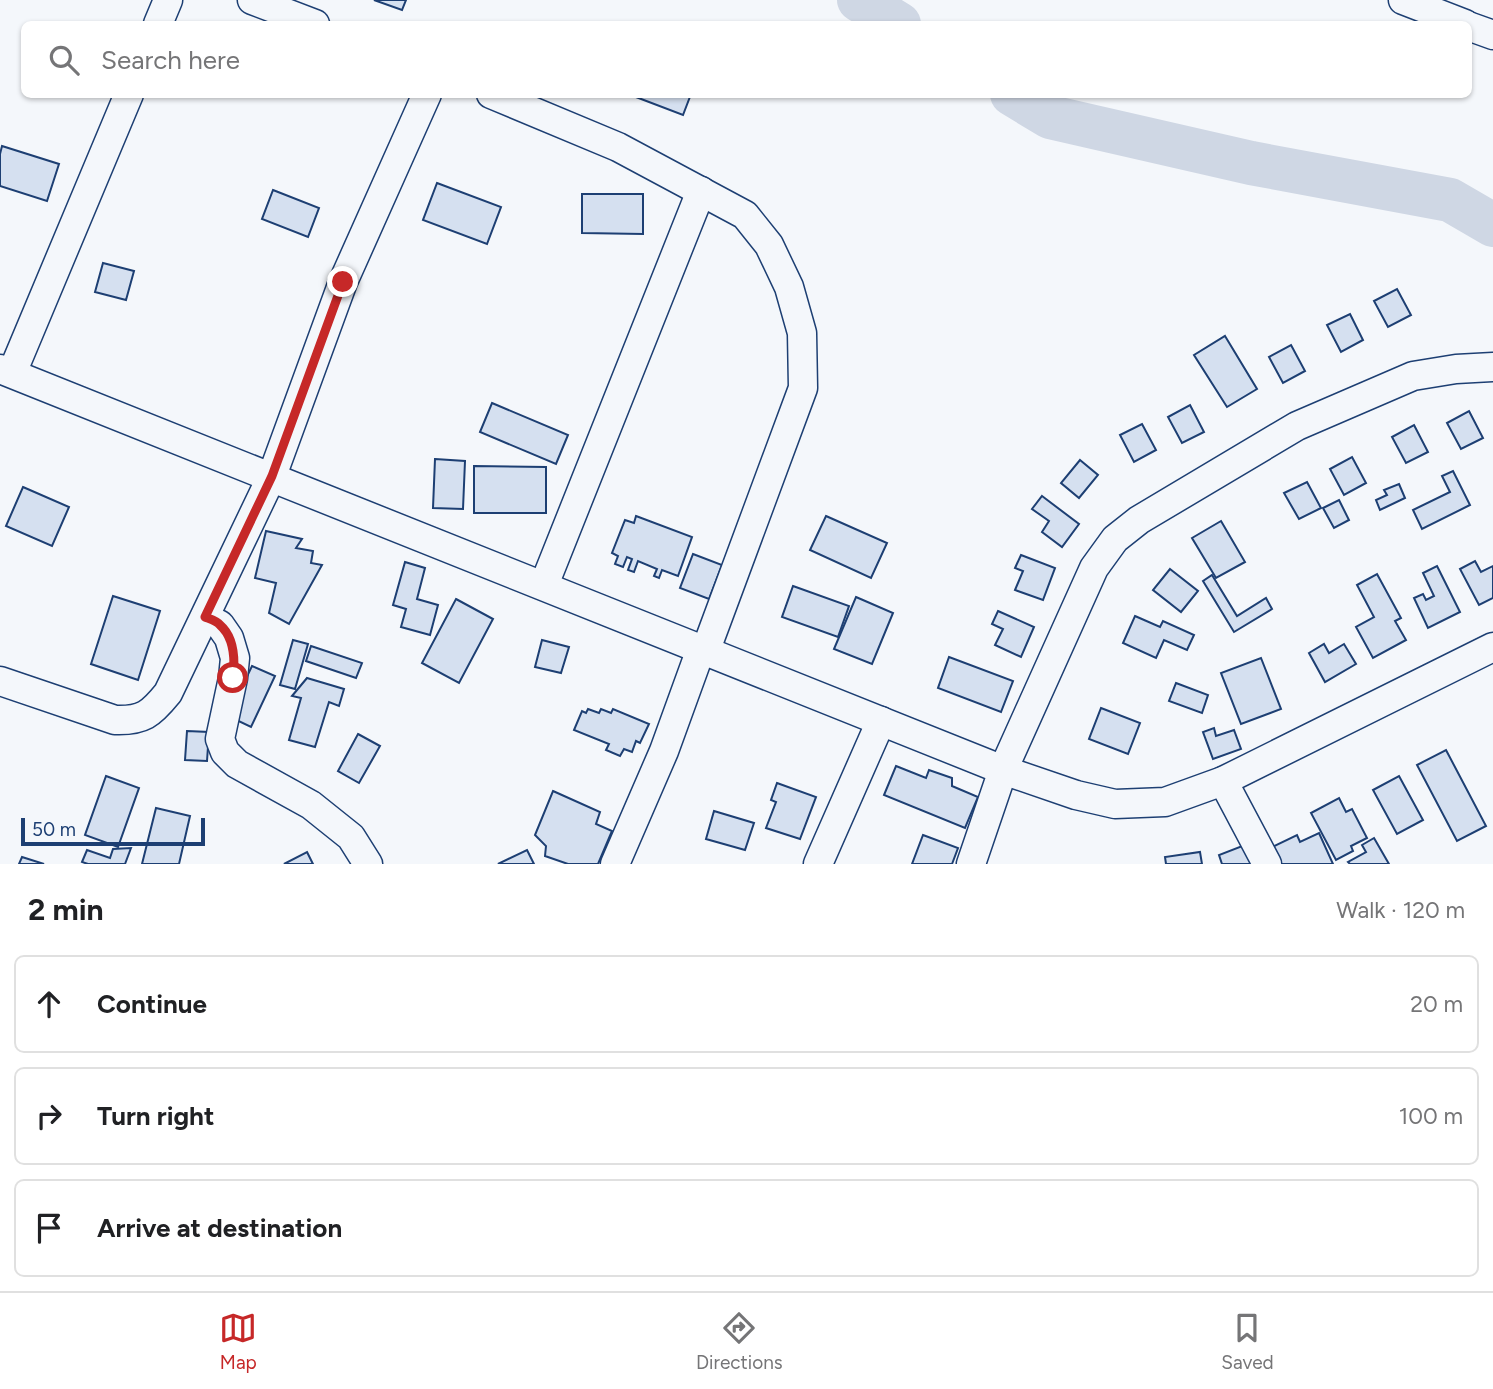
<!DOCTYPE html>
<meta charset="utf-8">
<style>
:root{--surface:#fff;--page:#f2f2f2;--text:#202124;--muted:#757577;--line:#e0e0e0;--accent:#c62828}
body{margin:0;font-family:Figtree,sans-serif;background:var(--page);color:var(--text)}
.scale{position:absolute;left:21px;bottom:18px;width:184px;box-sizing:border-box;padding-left:7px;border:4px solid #1d3f73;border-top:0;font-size:19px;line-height:24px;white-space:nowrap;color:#1d3f73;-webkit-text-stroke:5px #f4f7fb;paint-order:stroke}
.stop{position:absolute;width:21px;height:21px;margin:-16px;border:5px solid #c62828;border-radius:50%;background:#fff}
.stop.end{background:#c62828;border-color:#fff;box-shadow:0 2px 7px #0008}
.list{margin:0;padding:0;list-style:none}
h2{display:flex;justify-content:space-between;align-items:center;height:91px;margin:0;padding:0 28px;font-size:30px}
h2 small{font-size:23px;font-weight:400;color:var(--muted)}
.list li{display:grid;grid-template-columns:46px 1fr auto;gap:21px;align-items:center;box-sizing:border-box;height:98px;margin:0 14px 14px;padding:0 14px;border:2px solid var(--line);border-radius:10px}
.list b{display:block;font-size:26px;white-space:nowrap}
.list em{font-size:23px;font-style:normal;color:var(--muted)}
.icon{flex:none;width:38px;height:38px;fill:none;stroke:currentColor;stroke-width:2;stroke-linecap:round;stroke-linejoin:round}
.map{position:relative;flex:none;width:1493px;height:864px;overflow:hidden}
.search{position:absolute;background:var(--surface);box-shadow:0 2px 5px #0004;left:21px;right:21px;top:21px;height:77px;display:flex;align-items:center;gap:18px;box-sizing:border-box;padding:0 24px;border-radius:10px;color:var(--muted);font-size:26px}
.sheet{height:427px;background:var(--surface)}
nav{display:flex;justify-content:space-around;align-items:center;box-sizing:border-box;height:98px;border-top:2px solid var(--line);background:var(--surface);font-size:19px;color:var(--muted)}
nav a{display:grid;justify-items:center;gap:4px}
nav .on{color:var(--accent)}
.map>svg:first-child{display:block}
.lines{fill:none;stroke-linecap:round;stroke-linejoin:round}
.river{stroke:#cfd7e4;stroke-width:44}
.building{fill:#d5e0f0;stroke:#1d3f73;stroke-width:2}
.minor-casing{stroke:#1d3f73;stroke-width:31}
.minor{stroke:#f4f7fb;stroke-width:28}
.route{stroke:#c62828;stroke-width:9}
</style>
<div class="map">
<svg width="1493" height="864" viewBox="0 0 1493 864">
<rect width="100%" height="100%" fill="#f4f7fb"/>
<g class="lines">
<g class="river">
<polyline points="859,0 899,24"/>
<polyline points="1012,94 1050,117 1251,163 1450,200 1493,225"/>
</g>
</g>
<g class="building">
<polygon points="374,0 406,0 402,10"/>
<polygon points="628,94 691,94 683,115"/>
<polygon points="2,146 59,164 47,201 0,186 0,154"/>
<polygon points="437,183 501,207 487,244 423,220"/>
<polygon points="273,190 319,208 308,237 262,219"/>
<polygon points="582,194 643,194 643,234 582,233"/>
<polygon points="103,263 134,271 126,300 95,292"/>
<polygon points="1397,289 1411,315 1388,327 1374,301"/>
<polygon points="1350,314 1363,340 1341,352 1327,325"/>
<polygon points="1225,336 1257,389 1227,407 1194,355"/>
<polygon points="1291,345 1305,371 1283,383 1269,357"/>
<polygon points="492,403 568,435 556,464 480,432"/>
<polygon points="1190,405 1204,432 1182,443 1168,417"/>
<polygon points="1469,411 1483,438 1461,449 1447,423"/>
<polygon points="1142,424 1156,450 1134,462 1120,435"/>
<polygon points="1414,425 1428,452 1406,463 1392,437"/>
<polygon points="1352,457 1366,483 1344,495 1330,469"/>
<polygon points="435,459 465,461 463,509 433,508"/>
<polygon points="1080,460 1098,475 1079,498 1061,483"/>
<polygon points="474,466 546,467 546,513 474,513"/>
<polygon points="1453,471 1470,505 1422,529 1413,510 1450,492 1442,476"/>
<polygon points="1307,482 1321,508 1299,519 1284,493"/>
<polygon points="1399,484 1405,498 1380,510 1376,500 1387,495 1384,490"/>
<polygon points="23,487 69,507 52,546 6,526"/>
<polygon points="1042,496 1079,524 1062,547 1042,532 1049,521 1032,509"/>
<polygon points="1339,500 1349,520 1334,528 1323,508"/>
<polygon points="636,516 692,537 678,576 662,570 659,578 654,576 657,569 638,561 634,572 628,570 632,559 627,557 623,567 615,564 618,556 612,553 625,520 634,523"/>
<polygon points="826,516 887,543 871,578 810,550"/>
<polygon points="1221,521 1245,562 1216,578 1192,538"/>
<polygon points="266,531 302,539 296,548 313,551 311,563 322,565 289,624 269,613 276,583 255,578"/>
<polygon points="693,554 722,565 709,599 680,588"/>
<polygon points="1021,555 1055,568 1043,600 1015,590 1023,571 1015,568"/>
<polygon points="1475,561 1481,572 1493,566 1493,598 1479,605 1460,569"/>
<polygon points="405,562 425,568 417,599 438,605 430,635 401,627 406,609 393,605"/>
<polygon points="1437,566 1460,612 1428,628 1414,598 1423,594 1426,600 1434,596 1423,573"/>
<polygon points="1170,569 1198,591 1181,612 1153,590"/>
<polygon points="1377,574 1401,618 1395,621 1406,640 1373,658 1356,627 1374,617 1357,585"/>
<polygon points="1212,575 1237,616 1266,598 1272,609 1234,632 1203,581"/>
<polygon points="793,586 849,606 838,637 782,617"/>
<polygon points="113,596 160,611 138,680 91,664"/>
<polygon points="856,597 893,613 872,664 834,649"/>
<polygon points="456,599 493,619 459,683 422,663"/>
<polygon points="998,611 1034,627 1021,657 995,645 1003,629 992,624"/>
<polygon points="1135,616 1160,627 1163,621 1194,635 1187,650 1164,640 1156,658 1123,643"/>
<polygon points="293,640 308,644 295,689 280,685"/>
<polygon points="542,640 569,647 561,673 535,667"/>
<polygon points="1324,644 1329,653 1344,644 1356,664 1325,682 1309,653"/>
<polygon points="311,646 362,663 356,678 306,661"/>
<polygon points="949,657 1013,681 1001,712 938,688"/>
<polygon points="1261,658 1281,709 1241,724 1221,673"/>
<polygon points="252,666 275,676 251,727 228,716"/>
<polygon points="307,678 344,689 339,706 329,702 315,747 289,740 301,698 292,696"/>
<polygon points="1176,683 1208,695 1202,713 1169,701"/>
<polygon points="1101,708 1140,723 1128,754 1089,739"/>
<polygon points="588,709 599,713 601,709 611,713 613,709 649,724 640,743 636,741 632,752 624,749 620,756 606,750 609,744 574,730 582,711 586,713"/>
<polygon points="1214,728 1216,736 1234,730 1241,749 1213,759 1203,732"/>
<polygon points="187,731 209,732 207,761 185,760"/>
<polygon points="358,734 380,746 359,783 338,771"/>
<polygon points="1446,750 1486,826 1457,841 1417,765"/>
<polygon points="896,766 926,778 929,770 952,778 952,786 978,797 965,828 884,795"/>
<polygon points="106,776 139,788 118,847 85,835"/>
<polygon points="1399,776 1423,820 1397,834 1373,790"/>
<polygon points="777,783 816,797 800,839 766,828 776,802 771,800"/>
<polygon points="553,791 600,812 596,824 612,831 598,864 568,864 545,856 546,846 535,835"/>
<polygon points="1339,798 1346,812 1352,809 1367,838 1351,846 1353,851 1336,860 1311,813"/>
<polygon points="156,808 190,816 179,864 142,864"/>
<polygon points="714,811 754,823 745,850 706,839"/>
<polygon points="1319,833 1333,864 1278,864 1270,848 1297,835 1300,842"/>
<polygon points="923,835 958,848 952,864 912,864"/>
<polygon points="1374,838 1389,864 1350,864 1348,862 1366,852 1362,845"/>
<polygon points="1250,843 1258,864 1222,864 1219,855"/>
<polygon points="131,848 125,864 88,864 82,862 87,850 110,858 113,849"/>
<polygon points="527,850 534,864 498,864"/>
<polygon points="307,852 313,864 284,864"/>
<polygon points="1200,852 1202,864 1166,864 1165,857"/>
<polygon points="22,857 44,864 19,864"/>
</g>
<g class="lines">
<g class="minor-casing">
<g id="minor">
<polyline points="252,0 315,24"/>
<polyline points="1403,0 1465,24"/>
<polyline points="158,24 168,0"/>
<polyline points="1468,26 1493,35"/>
<polyline points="491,94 618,147 745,215 769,245 789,287 802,333 803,388 708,644 701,649 664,751 615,864"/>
<polyline points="0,369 1003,770 1076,795 1115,804 1165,802 1223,781 1493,647"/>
<polyline points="12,373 129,94"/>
<polyline points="544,585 701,191"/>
<polyline points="205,617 220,625 229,638 235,658 233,678 220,739 225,752 237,764 311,805 351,837 368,864"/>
<path d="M 0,681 L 115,720 C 143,721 151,714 168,693 L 272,476 L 343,282 L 427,94"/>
<polyline points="1223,781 1267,864"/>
<polyline points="818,864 881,721"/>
<polyline points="971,864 1003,770 1094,568 1115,539 1139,520 1297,426 1413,376 1456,369 1493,367"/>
</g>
</g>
<use href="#minor" class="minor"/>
</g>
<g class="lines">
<path class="route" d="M 233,678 C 235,661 235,638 220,625 C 217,621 210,619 205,617 L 272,476 L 343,282"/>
</g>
</svg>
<div class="scale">50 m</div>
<div class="stop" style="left:233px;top:678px"></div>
<div class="stop end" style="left:343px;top:282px"></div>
<div class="search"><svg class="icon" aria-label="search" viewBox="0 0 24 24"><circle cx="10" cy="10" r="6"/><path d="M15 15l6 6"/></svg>Search here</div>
</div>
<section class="sheet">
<h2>2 min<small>Walk · 120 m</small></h2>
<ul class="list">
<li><svg class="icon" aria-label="ahead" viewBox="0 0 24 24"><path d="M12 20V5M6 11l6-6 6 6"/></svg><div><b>Continue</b></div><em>20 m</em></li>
<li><svg class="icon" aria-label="right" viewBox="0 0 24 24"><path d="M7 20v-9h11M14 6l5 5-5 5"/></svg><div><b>Turn right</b></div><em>100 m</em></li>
<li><svg class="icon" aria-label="arrive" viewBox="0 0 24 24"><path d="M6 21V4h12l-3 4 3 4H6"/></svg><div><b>Arrive at destination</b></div></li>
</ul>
</section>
<nav>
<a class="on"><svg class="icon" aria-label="map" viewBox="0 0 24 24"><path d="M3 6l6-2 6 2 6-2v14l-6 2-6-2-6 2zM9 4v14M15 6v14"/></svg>Map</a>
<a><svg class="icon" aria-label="directions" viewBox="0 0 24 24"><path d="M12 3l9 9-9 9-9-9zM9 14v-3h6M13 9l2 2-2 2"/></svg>Directions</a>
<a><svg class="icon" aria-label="saved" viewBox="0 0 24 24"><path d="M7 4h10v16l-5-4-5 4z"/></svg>Saved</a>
</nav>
